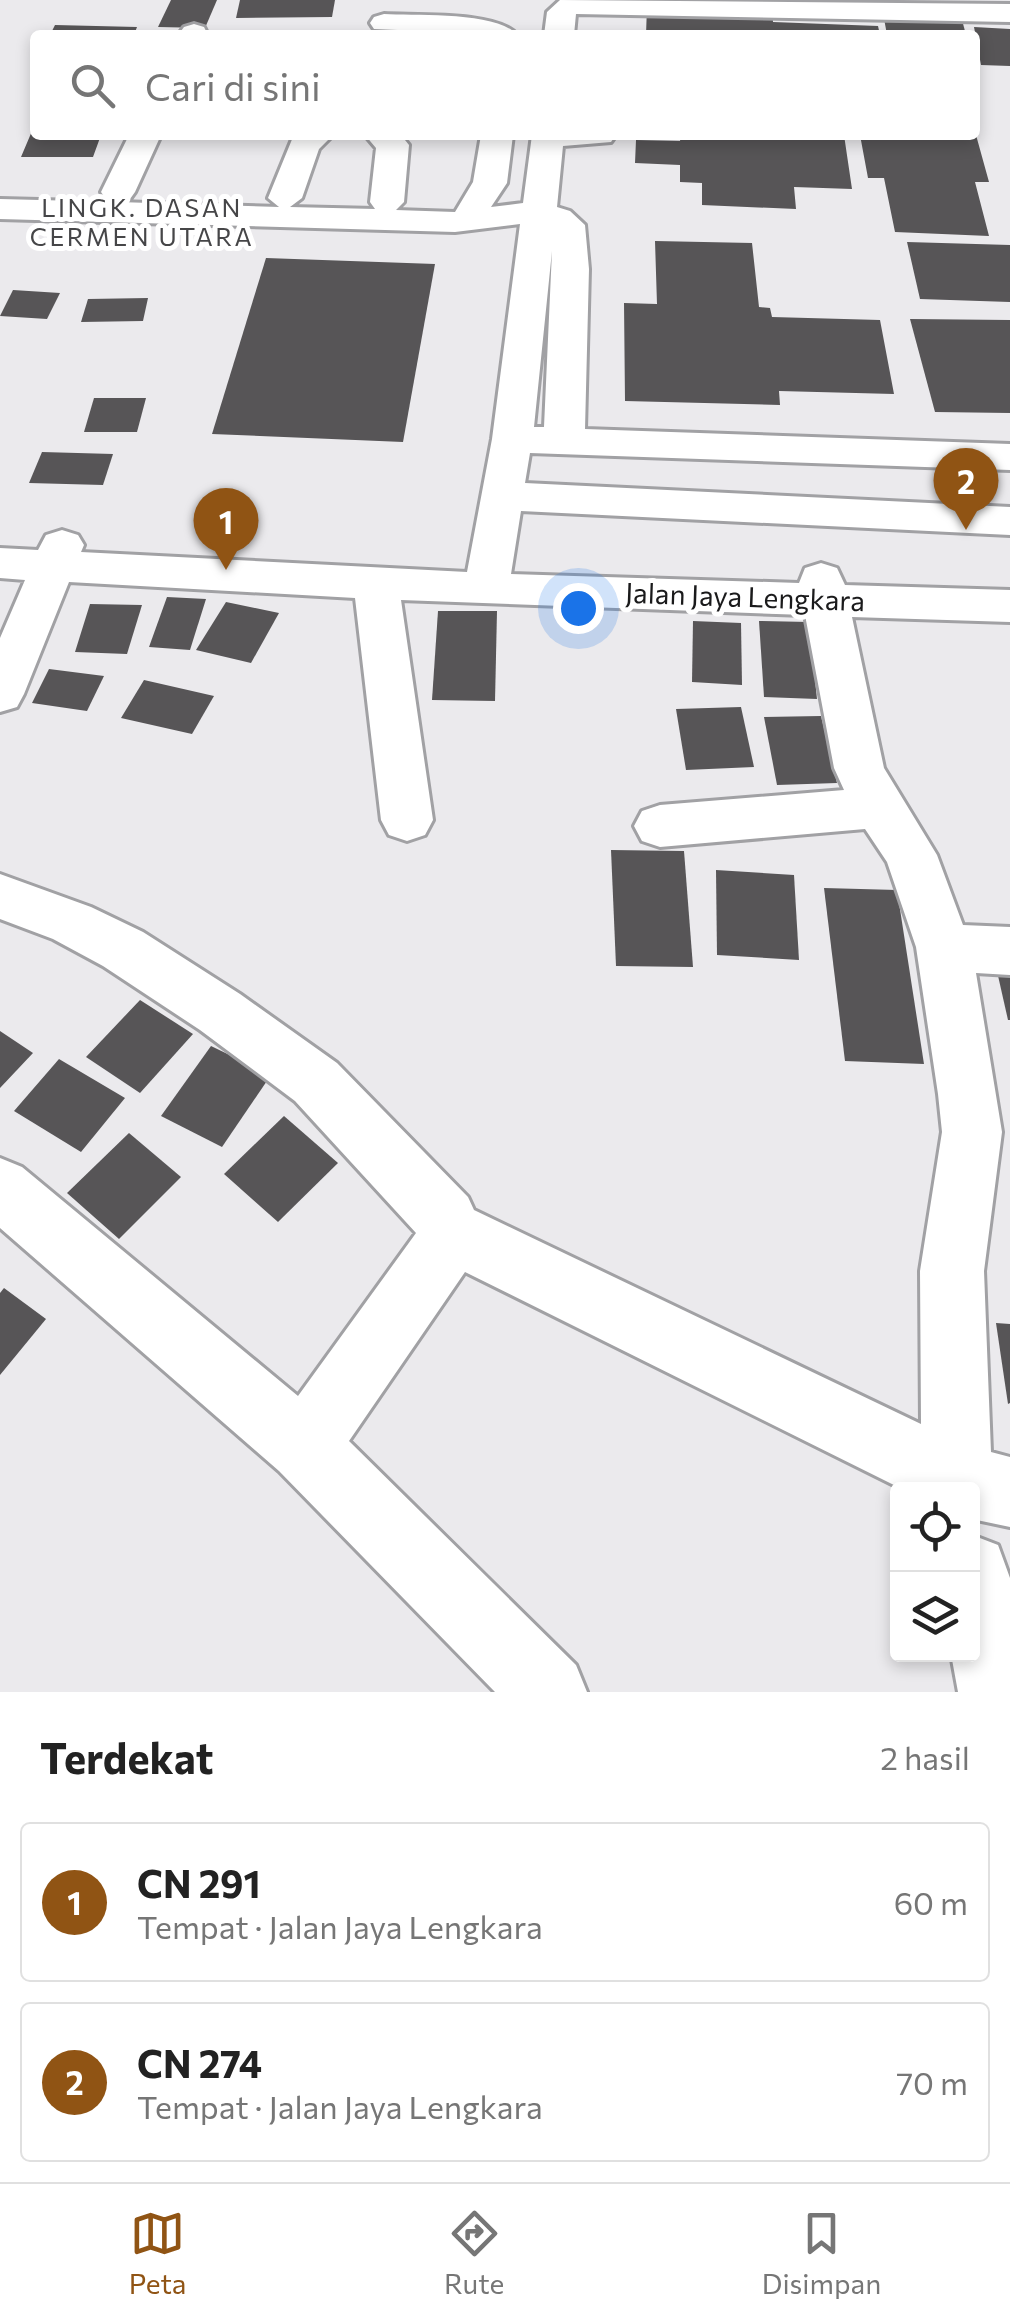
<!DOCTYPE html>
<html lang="id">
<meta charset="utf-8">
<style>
:root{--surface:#fff;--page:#f2f2f2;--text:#222;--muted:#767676;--line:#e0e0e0;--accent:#905414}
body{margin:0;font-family:Commissioner,sans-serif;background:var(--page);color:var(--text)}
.controls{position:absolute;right:30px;bottom:30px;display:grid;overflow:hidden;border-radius:10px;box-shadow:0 5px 15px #0003}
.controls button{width:90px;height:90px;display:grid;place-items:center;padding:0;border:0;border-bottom:2px solid var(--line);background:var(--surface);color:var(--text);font:50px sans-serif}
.you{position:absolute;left:578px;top:608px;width:35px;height:35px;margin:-25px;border:8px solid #fff;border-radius:50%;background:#1a73e8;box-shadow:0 0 0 15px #1a73e833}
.badge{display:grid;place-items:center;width:65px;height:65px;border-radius:50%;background:var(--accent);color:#fff;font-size:32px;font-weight:700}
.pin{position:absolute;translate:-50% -82px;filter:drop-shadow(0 2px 5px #0008)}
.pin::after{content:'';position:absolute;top:52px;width:35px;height:30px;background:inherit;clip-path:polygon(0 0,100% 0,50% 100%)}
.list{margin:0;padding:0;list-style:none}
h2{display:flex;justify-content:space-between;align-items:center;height:130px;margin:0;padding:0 40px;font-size:42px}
h2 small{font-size:32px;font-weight:400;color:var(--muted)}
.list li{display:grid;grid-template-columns:65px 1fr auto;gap:30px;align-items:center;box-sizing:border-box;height:160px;margin:0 20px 20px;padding:0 20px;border:2px solid var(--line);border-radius:10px}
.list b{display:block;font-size:38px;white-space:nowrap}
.list p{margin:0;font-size:32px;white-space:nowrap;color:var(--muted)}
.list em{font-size:32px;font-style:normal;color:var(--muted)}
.icon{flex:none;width:55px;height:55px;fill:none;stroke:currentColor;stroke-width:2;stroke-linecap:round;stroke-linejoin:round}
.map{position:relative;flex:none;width:1010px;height:1692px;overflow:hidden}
.search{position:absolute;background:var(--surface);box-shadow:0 5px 15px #0003;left:30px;right:30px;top:30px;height:110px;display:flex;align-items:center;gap:25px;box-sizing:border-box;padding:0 35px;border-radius:10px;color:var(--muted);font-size:38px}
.sheet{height:490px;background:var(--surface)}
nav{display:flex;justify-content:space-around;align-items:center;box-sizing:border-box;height:140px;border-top:2px solid var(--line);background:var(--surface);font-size:28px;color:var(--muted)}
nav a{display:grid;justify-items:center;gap:5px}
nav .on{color:var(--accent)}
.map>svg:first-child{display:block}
.building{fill:#575557}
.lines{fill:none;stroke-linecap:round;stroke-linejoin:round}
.minor-casing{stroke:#a1a1a4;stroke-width:6}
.minor{fill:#fff;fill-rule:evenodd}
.labels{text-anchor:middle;stroke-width:10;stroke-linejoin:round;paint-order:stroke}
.far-neighbourhood-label{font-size:25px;letter-spacing:2.5px;fill:#464648;stroke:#fff}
.street-label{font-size:28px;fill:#1a1a1b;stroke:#fff}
</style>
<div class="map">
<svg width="1010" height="1692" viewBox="0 0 1010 1692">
<rect width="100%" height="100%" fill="#ebeaed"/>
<g class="building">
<polygon points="171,0 217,0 205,28 158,27"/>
<polygon points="240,0 335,0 332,17 236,18"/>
<polygon points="647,6 772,9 773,22 878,26 880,35 646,35"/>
<polygon points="883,13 961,16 966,35 887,35"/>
<polygon points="55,25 137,27 134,35 50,35"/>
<polygon points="974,27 1010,29 1010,66 981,65"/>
<polygon points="35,124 35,135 101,135 93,157 21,157"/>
<polygon points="681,135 844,135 852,189 794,187 796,209 702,205 702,183 680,182 680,165 635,163 636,140 680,141"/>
<polygon points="860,135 976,135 989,182 975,182 989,236 895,232 884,178 868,178"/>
<polygon points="655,241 752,243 759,307 770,308 772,317 880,320 894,394 779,391 780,405 625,401 624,303 657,304"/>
<polygon points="907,242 1010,245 1010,302 920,299"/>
<polygon points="266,258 435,264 403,442 212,434"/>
<polygon points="13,290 60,293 47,319 0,316"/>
<polygon points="148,298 143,321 81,322 88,299"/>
<polygon points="910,319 1010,320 1010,413 935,412"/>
<polygon points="94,398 146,398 137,432 84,432"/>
<polygon points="42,452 113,454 103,485 29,483"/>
<polygon points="167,597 206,599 190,650 149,647"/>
<polygon points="226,602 279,613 251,663 196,650"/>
<polygon points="90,604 142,605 127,654 75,652"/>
<polygon points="438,611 497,611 495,701 432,700"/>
<polygon points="693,621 741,623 742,685 692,682"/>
<polygon points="759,621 809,622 817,699 764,697"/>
<polygon points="49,669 104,676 87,711 32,703"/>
<polygon points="144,680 214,696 192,734 121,718"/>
<polygon points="741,707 754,767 686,770 676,709"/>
<polygon points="821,716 837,783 777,785 764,717"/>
<polygon points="611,850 684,851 693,967 616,966"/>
<polygon points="716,870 794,875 799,960 717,955"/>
<polygon points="824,888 897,890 924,1064 845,1061"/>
<polygon points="994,958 1010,958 1010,1020 1008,1020"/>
<polygon points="140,1000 193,1034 140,1093 86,1057"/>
<polygon points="0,1031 33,1053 0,1088"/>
<polygon points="211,1046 271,1075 222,1147 161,1116"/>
<polygon points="59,1059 125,1098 81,1152 14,1111"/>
<polygon points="284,1116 338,1163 278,1222 224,1174"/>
<polygon points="129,1133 181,1177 119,1239 67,1193"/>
<polygon points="4,1288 46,1319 0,1375 0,1293"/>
<polygon points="996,1323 1010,1324 1010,1403 1008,1404"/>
</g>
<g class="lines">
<g class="minor-casing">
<g id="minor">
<polygon points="560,0 1010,4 1010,22 576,14 574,35 544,35 547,12"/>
<path d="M 384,14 C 414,16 498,11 517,35 L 374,29 L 370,23 L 374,17 Z"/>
<polygon points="194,24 204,27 208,35 178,35 184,27"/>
<path d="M 129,135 L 161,135 L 135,192 L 130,199 L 118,202 L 279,207 L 268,198 L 293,137 L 333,135 L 319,149 L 302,198 L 290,207 L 375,209 L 370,202 L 376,148 L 365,135 L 401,135 L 409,145 L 404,202 L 396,210 L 455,212 L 473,182 L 481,135 L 513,135 L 507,183 L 491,207 L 523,203 L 532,135 L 616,135 L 611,142 L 563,146 L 557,207 L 570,211 L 585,225 L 589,269 L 585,429 L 1010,444 L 1010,470 L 530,453 L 525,483 L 1010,507 L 1010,535 L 521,511 L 511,574 L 799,583 L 805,568 L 821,563 L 837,568 L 845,585 L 1010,590 L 1010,622 L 852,617 L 884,768 L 937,855 L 963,925 L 1010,927 L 1010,975 L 976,973 L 1002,1132 L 984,1271 L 991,1452 L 1010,1457 L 1010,1527 L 972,1519 L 972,1490 L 904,1490 L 465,1272 L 349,1441 L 576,1665 L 587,1692 L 495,1692 L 279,1471 L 0,1228 L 0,1158 L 22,1167 L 298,1396 L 416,1233 L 295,1101 L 200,1030 L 103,966 L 53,939 L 0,919 L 0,874 L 91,907 L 143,932 L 240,994 L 337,1063 L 468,1197 L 474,1210 L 921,1424 L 920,1271 L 942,1132 L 938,1094 L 916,947 L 887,862 L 865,829 L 660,847 L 642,841 L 634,826 L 642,811 L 660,805 L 844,790 L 834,768 L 805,615 L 401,600 L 433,820 L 425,835 L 407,841 L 389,835 L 381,820 L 355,598 L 69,582 L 24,694 L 17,707 L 0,712 L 0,638 L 25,580 L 0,578 L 0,548 L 38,550 L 46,535 L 62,530 L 78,535 L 84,545 L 81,552 L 467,572 L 492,439 L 520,224 L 455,232 L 0,219 L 0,199 L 118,202 L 106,199 L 101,192 ZM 552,251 L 544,427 L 534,427 Z"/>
<polygon points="972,1535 998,1545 1010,1578 1010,1692 958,1692 951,1654 972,1654"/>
</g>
</g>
<use href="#minor" class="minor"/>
</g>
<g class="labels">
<g class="far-neighbourhood-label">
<text x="142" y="217">LINGK. DASAN<tspan x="142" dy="29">CERMEN UTARA</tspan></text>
</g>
<g class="street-label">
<text transform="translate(745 597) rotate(2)" y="10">Jalan Jaya Lengkara</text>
</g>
</g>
</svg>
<div class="controls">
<button><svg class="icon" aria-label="locate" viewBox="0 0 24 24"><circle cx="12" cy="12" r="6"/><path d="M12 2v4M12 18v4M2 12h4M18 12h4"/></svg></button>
<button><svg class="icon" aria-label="layers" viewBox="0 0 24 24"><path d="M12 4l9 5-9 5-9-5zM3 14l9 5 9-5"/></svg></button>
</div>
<div class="you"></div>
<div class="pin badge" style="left:226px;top:570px">1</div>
<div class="pin badge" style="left:966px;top:530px">2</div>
<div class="search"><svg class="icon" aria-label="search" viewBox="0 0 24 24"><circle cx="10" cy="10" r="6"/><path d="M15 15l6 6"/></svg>Cari di sini</div>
</div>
<section class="sheet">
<h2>Terdekat<small>2 hasil</small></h2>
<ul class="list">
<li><span class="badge">1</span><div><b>CN 291</b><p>Tempat · Jalan Jaya Lengkara</p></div><em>60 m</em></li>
<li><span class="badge">2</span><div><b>CN 274</b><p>Tempat · Jalan Jaya Lengkara</p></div><em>70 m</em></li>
</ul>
</section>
<nav>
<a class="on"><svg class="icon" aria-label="map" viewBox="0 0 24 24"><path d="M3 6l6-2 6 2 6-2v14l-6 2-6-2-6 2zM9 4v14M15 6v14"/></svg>Peta</a>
<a><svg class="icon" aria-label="directions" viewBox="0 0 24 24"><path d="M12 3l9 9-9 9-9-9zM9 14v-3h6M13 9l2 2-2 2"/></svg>Rute</a>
<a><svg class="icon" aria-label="saved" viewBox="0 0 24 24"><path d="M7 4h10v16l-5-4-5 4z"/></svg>Disimpan</a>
</nav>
